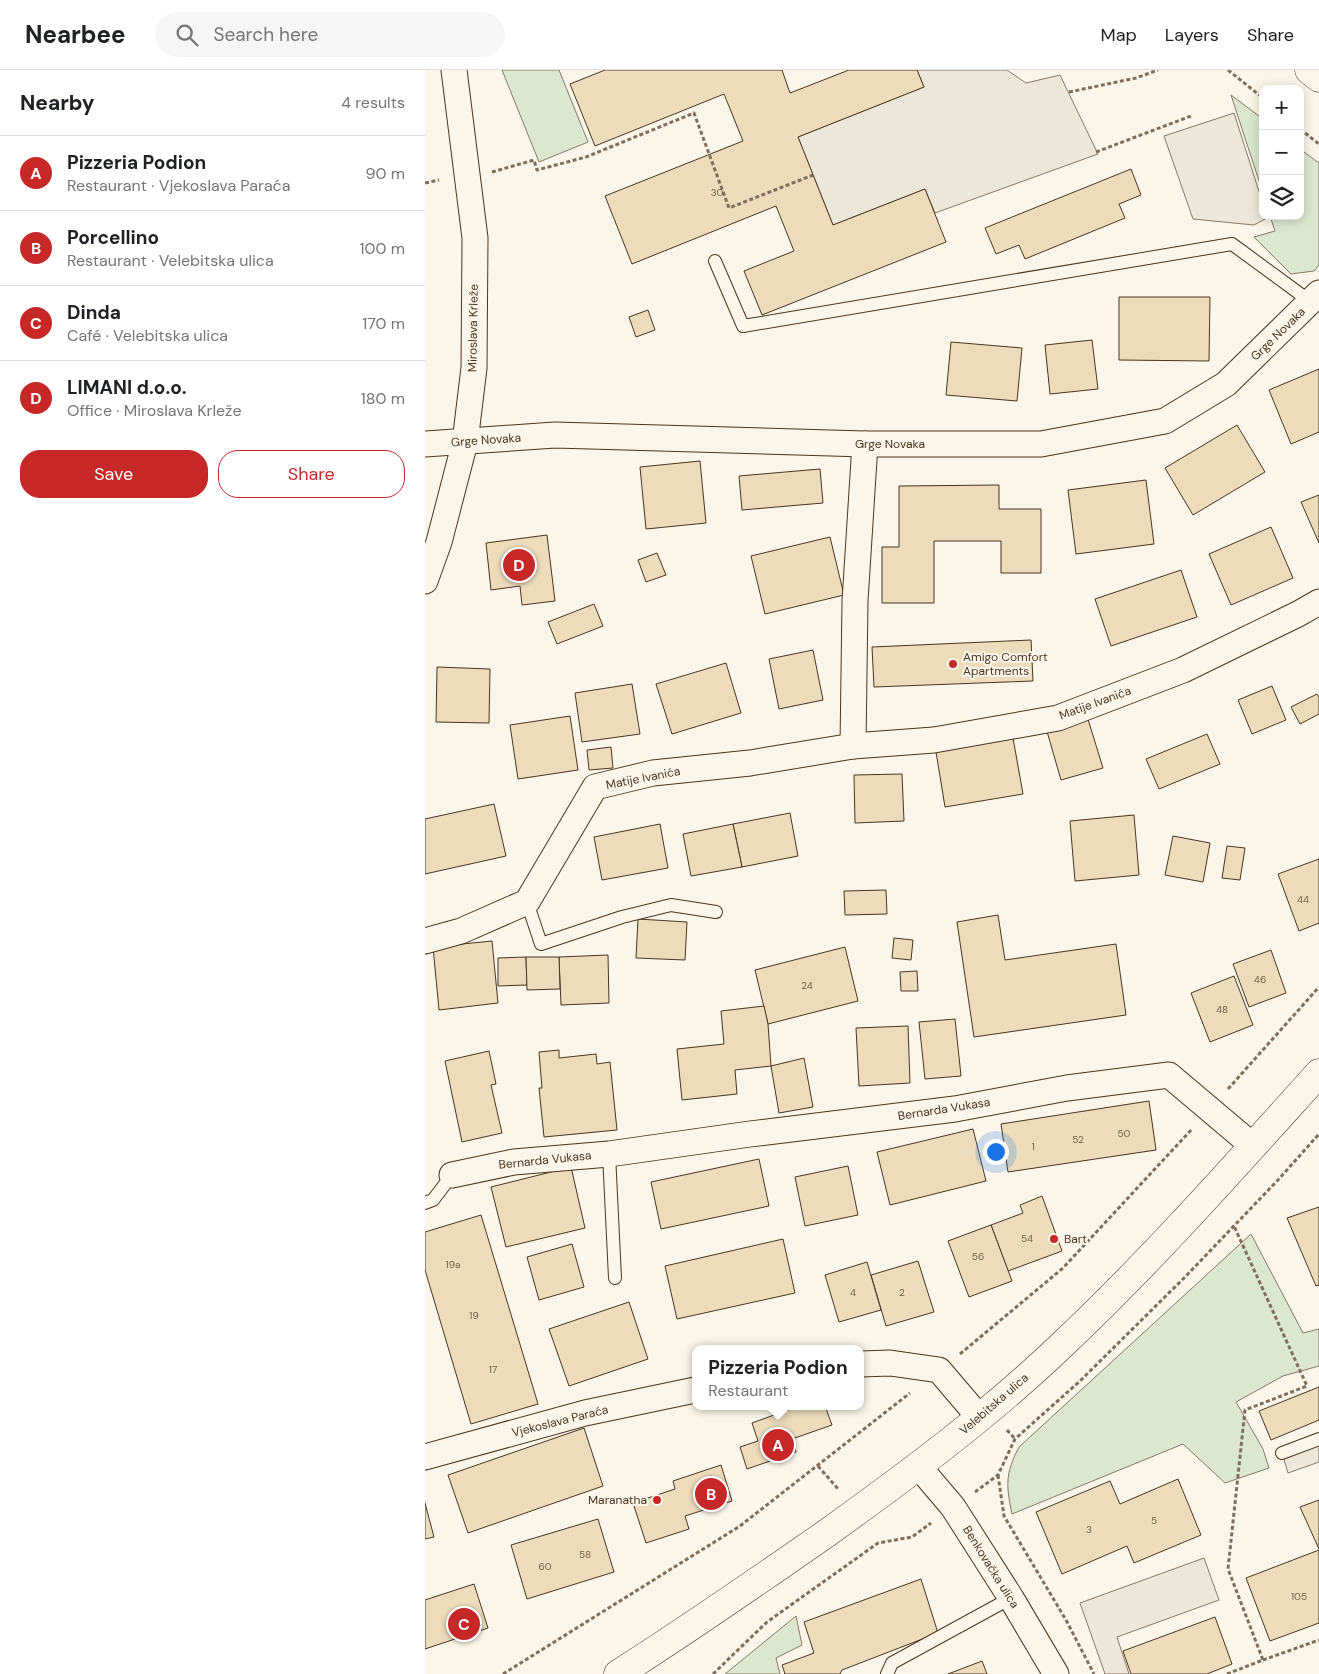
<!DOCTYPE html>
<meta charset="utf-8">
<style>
:root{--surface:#fff;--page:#f6f6f6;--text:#202124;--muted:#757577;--line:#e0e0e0;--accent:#c62828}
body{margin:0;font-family:"DM Sans",sans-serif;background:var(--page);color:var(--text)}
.controls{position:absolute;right:15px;top:15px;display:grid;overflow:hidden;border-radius:10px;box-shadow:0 2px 12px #0003}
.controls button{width:45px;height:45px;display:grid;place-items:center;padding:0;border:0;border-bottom:1px solid var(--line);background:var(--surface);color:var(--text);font:25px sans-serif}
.you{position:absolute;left:570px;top:1081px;width:18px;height:18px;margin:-12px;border:4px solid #fff;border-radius:50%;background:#1a73e8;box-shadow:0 0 0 8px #1a73e833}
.badge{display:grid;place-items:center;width:32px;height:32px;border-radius:50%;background:var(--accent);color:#fff;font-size:16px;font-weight:700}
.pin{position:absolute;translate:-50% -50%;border:2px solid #fff;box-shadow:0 1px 5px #0006}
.popup{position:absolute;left:267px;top:1275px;width:172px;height:65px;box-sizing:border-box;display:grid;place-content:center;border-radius:10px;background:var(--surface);filter:drop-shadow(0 1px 4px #0005);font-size:16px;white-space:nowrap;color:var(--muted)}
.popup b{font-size:19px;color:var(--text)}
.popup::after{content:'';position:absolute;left:50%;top:100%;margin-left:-10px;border:10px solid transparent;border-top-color:var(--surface)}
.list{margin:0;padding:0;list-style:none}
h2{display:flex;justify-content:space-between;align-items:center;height:65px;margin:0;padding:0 20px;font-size:21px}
h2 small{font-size:16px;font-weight:400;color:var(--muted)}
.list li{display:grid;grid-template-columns:32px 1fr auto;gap:15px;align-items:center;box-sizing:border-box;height:75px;padding:0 20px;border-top:1px solid var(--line)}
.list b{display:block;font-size:19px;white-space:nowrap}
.list p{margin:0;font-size:16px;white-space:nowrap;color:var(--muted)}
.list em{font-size:16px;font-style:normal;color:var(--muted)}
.actions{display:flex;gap:10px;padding:15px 20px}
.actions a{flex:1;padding:11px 0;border:1px solid var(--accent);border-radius:20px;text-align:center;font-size:18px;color:var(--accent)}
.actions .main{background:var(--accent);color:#fff}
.icon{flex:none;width:28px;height:28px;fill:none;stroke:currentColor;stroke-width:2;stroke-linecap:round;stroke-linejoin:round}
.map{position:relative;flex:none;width:894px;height:1604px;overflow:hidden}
header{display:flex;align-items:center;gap:30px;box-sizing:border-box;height:70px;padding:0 25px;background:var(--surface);border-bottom:1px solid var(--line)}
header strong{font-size:24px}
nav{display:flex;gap:28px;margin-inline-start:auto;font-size:18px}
.search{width:350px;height:45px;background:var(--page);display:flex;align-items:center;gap:12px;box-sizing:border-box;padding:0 18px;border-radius:28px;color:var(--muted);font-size:19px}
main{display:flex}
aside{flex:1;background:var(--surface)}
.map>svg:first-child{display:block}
.green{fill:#dce7d0;stroke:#887966}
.parking{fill:#ede7d9;stroke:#887966}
.building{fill:#ecdcbc;stroke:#4a3520}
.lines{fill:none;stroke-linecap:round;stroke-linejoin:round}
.lane-casing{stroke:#4a3520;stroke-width:14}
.street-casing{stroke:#4a3520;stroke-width:27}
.secondary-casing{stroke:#4a3520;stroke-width:29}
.path{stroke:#7f6f5c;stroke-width:3;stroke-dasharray:4 2.5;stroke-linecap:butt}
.lane{stroke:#fbf6e9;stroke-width:12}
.street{stroke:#fbf6e9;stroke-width:25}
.secondary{stroke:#fbf6e9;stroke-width:28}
.poi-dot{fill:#c62828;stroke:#fbf6e9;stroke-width:2}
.labels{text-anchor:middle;stroke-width:4;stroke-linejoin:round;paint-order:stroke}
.number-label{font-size:10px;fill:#725f47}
.street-label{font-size:12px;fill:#4a3520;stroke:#fbf6e9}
.poi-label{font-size:12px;fill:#4a3520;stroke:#fbf6e9;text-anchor:start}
</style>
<header>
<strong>Nearbee</strong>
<div class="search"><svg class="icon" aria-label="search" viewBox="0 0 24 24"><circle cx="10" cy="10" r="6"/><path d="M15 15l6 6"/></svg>Search here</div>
<nav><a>Map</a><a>Layers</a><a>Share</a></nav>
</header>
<main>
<aside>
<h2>Nearby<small>4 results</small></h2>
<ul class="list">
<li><span class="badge">A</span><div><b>Pizzeria Podion</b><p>Restaurant · Vjekoslava Paraća</p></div><em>90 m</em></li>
<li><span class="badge">B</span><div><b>Porcellino</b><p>Restaurant · Velebitska ulica</p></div><em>100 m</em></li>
<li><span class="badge">C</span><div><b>Dinda</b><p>Café · Velebitska ulica</p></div><em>170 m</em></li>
<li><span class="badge">D</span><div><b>LIMANI d.o.o.</b><p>Office · Miroslava Krleže</p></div><em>180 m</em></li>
</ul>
<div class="actions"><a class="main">Save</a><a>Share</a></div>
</aside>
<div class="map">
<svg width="894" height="1604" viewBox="0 0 894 1604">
<rect width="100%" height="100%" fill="#fbf6e9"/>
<g class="green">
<polygon points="77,0 134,0 163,72 114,92"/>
<polygon points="806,25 838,49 838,123"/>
<polygon points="875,79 894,93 894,195 889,201 866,204 829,167 850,161 845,146 875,146"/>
<path d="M 826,1164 L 878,1263 L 894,1259 L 894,1296 L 858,1306 L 811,1332 L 838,1379 L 844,1398 L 800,1413 L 758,1374 L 587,1444 C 581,1415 580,1404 594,1377 Z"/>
<polygon points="371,1546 377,1575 351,1588 355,1604 300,1604"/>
</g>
<g class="parking">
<polygon points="492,0 582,0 601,13 635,5 673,84 510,143 500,119 408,155 373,67 499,17"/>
<polygon points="809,43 838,134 838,146 842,146 842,148 829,155 768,149 739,66"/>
<polygon points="894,1369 894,1392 863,1403 857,1383"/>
<polygon points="779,1488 794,1530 692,1567 704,1604 680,1604 655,1533"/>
</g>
<g class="building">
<polygon points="180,0 357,0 365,23 424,0 492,0 499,17 373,67 408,155 500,119 521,172 337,245 319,201 369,181 351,136 207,194 180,126 318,71 299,24 170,76 145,14"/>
<polygon points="706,99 716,125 694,134 700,148 600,189 594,175 571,184 560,158"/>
<polygon points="694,227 785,227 784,291 694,290"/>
<polygon points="223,240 230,260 211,267 204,247"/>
<polygon points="667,270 673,319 625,324 620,275"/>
<polygon points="526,272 597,278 592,331 521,325"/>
<polygon points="894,299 894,362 866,374 844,320"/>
<polygon points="812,355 840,402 768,445 740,398"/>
<polygon points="275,391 281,453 221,459 215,397"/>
<polygon points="395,399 398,433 317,440 314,406"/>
<polygon points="721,410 729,474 651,484 643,420"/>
<polygon points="574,415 574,439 616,439 616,503 576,503 576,471 509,471 509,533 457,533 457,477 474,477 474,416"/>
<polygon points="894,425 894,473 876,432"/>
<polygon points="846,457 868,508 806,535 784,484"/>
<polygon points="122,465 130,531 97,535 95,516 66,520 61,473"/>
<polygon points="405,467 419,525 340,544 326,486"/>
<polygon points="232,483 241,505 221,512 213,490"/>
<polygon points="756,500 772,547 686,576 670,529"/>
<polygon points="169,534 178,556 132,574 123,552"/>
<polygon points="606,570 608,611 449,617 447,577"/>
<polygon points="388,580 398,630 354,639 344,589"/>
<polygon points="301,593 316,643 247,664 231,614"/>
<polygon points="12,597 65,599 64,653 11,652"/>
<polygon points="207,614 215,664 157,672 150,623"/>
<polygon points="847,616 861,650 827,664 813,630"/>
<polygon points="892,624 894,627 894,644 875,654 866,637"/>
<polygon points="145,646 153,700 93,709 85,655"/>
<polygon points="662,646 678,698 636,710 621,658"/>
<polygon points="782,664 795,694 734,719 721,689"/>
<polygon points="588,668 598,724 520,737 511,682"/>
<polygon points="186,677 188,698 164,700 162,680"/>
<polygon points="477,704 479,751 430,753 429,705"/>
<polygon points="69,734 81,786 0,804 0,749"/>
<polygon points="365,743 373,786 317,797 308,754"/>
<polygon points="709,745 714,805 650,811 645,751"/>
<polygon points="235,754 243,798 177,810 169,767"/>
<polygon points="308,754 317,797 266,806 258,764"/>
<polygon points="748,766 785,773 778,812 740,805"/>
<polygon points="802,776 820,778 815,810 797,808"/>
<polygon points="894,789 894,853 874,861 853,804"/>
<polygon points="461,820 462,844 420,845 419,821"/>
<polygon points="573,845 580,890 691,874 701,945 549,967 532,852"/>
<polygon points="213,849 262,852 260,890 211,888"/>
<polygon points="469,868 488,870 486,890 467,888"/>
<polygon points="67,871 73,933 14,940 8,877"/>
<polygon points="420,877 433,931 343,954 330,900"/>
<polygon points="846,880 861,923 824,937 808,894"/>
<polygon points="183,885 184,933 136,935 134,887"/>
<polygon points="101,887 102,915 73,916 73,888"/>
<polygon points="101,887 134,887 135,919 102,920"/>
<polygon points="492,901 493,921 476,921 475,902"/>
<polygon points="809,906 828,955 785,972 766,923"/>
<polygon points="339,936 343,954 346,996 310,1000 312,1024 257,1030 252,979 299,974 296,941"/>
<polygon points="530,949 536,1006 500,1009 494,952"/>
<polygon points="483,956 485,1013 434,1016 431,958"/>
<polygon points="134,980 134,988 171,984 172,994 185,992 192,1060 119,1067 114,1018 117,1018 114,982"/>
<polygon points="64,981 71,1014 66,1015 77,1063 37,1072 20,991"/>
<polygon points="379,988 388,1037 354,1043 346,996"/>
<polygon points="724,1031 731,1080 583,1102 576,1054"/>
<polygon points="548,1059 561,1111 465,1135 452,1082"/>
<polygon points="334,1089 344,1136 236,1159 226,1112"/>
<polygon points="423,1096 433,1145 380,1156 370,1107"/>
<polygon points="146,1097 160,1158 81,1177 66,1117"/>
<polygon points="617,1126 637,1181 583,1201 566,1155 598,1143 595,1135"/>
<polygon points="894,1137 894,1215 891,1216 862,1148"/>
<polygon points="56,1145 113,1334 46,1354 0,1200 0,1162"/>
<polygon points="566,1155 587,1211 544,1227 523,1171"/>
<polygon points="358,1169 370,1223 252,1249 240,1196"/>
<polygon points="147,1174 159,1217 114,1230 102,1187"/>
<polygon points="493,1191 509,1242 461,1256 446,1205"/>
<polygon points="442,1192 456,1240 414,1252 400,1205"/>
<polygon points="204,1232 223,1289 144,1316 124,1259"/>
<polygon points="894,1317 894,1350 846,1370 834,1341"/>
<polygon points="374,1336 400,1336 407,1355 367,1369 371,1382 322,1399 315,1377 333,1371 327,1353"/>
<polygon points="159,1358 178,1416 43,1463 23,1405"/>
<polygon points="296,1395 307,1431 260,1446 264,1459 221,1473 208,1433 250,1419 248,1411"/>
<polygon points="753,1409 776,1465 709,1493 702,1476 637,1504 611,1442 685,1411 695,1434"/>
<polygon points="894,1430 894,1479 875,1437"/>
<polygon points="0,1433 9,1467 0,1469"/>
<polygon points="173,1449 189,1502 102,1529 86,1475"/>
<polygon points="894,1480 894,1553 845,1571 821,1508"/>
<polygon points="496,1509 513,1563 417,1600 415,1604 360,1604 357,1595 389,1583 379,1552"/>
<polygon points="49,1514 63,1558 0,1579 0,1530"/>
<polygon points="790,1547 807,1594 782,1604 706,1604 698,1581"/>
<polygon points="557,1591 562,1604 523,1604"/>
</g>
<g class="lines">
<g class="lane-casing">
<g id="lane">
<polyline points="290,191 318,256 807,174 886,232"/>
<polyline points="102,832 116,874 197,847 246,835 291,842"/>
<polyline points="184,1084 190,1208"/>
<polyline points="0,1133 8,1130 27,1105"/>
<polyline points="857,1383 894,1369"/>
<polyline points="462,1604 467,1593 586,1528"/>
</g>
</g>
<g class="street-casing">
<g id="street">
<polyline points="0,374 130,365 440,374 616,374 740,351 801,314 894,223"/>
<polyline points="0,511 14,472 40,372 49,298 50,168 29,0"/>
<polyline points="428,676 430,531 440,374"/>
<polyline points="0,871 36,861 102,832 170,717 228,703 325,693 428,676 509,670 633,648 758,600 873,544 894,532"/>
<polyline points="27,1105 89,1092 184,1084 325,1064 530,1039 642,1018 744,1005 828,1076"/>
<polyline points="436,1294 465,1293 514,1300 554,1347"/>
<polyline points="0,1387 160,1343 270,1320"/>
<polyline points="494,1397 528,1437 586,1528 631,1604"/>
</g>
</g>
<g class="secondary-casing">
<g id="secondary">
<polyline points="884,0 894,8"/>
<path d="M 193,1604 C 264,1559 333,1511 402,1463 C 484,1404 565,1344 638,1274 C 728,1189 811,1095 894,1003"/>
</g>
</g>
<g class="path">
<polyline points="803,0 838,28"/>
<polyline points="644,22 711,8 733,0"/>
<polyline points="875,59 894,74"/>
<polyline points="671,82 766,46"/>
<polyline points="67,102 109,90 112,100 161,87 269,43 304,138 388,105"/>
<polyline points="0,113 14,110"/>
<polyline points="803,1019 894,917"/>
<polyline points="535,1284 638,1198 767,1059"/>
<polyline points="582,1360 590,1369"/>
<polyline points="393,1396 414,1420"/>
<polyline points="573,1405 579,1446 641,1550 669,1604"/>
<polyline points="550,1422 573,1405 590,1369 655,1311 761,1206 853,1110 894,1064"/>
<polyline points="838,1590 894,1570"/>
<polyline points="78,1604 315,1456 485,1323"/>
<polyline points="288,1604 342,1552 453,1473 487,1467 506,1453"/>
<polyline points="802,1604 838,1590 803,1499 820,1340 882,1316 809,1156"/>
</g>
<use href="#lane" class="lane"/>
<use href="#street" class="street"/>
<use href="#secondary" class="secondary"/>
</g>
<g class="poi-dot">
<circle cx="528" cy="594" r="5"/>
<circle cx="629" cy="1169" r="5"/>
<circle cx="232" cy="1430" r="5"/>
</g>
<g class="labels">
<g class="number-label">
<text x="292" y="126">30</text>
<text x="878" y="833">44</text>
<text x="835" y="913">46</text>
<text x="382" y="919">24</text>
<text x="797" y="943">48</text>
<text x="699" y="1067">50</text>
<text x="653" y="1073">52</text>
<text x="608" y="1080">1</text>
<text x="602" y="1172">54</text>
<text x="553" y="1190">56</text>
<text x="28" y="1198">19a</text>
<text x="428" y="1226">4</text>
<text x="477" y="1226">2</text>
<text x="49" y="1249">19</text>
<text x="68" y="1303">17</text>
<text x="729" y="1454">5</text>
<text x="664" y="1463">3</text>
<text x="160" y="1488">58</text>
<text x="120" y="1500">60</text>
<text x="874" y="1530">105</text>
</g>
<g class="street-label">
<text transform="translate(48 258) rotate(-89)" y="4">Miroslava Krleže</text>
<text transform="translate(853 264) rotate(-44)" y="4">Grge Novaka</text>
<text transform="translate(61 370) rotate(-4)" y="4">Grge Novaka</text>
<text x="465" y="378">Grge Novaka</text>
<text transform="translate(670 633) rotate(-20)" y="4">Matije Ivanića</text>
<text transform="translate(218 708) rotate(-11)" y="4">Matije Ivanića</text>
<text transform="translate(519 1039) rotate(-9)" y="4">Bernarda Vukasa</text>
<text transform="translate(120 1090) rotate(-6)" y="4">Bernarda Vukasa</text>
<text transform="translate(569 1334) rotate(-41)" y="4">Velebitska ulica</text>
<text transform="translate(135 1351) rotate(-14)" y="4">Vjekoslava Paraća</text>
<text transform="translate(566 1497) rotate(58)" y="4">Benkovačka ulica</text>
</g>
<g class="poi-label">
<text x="538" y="591">Amigo Comfort<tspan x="538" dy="14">Apartments</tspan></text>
<text x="639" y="1173">Bart</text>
<text x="222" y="1434" text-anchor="end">Maranatha</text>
</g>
</g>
</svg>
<div class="controls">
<button>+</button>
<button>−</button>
<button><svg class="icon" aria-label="layers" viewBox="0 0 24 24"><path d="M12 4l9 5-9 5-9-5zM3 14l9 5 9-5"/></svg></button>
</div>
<div class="you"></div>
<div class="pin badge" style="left:353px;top:1375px">A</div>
<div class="popup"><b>Pizzeria Podion</b>Restaurant</div>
<div class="pin badge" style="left:286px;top:1424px">B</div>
<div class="pin badge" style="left:39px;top:1554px">C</div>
<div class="pin badge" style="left:94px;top:495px">D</div>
</div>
</main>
